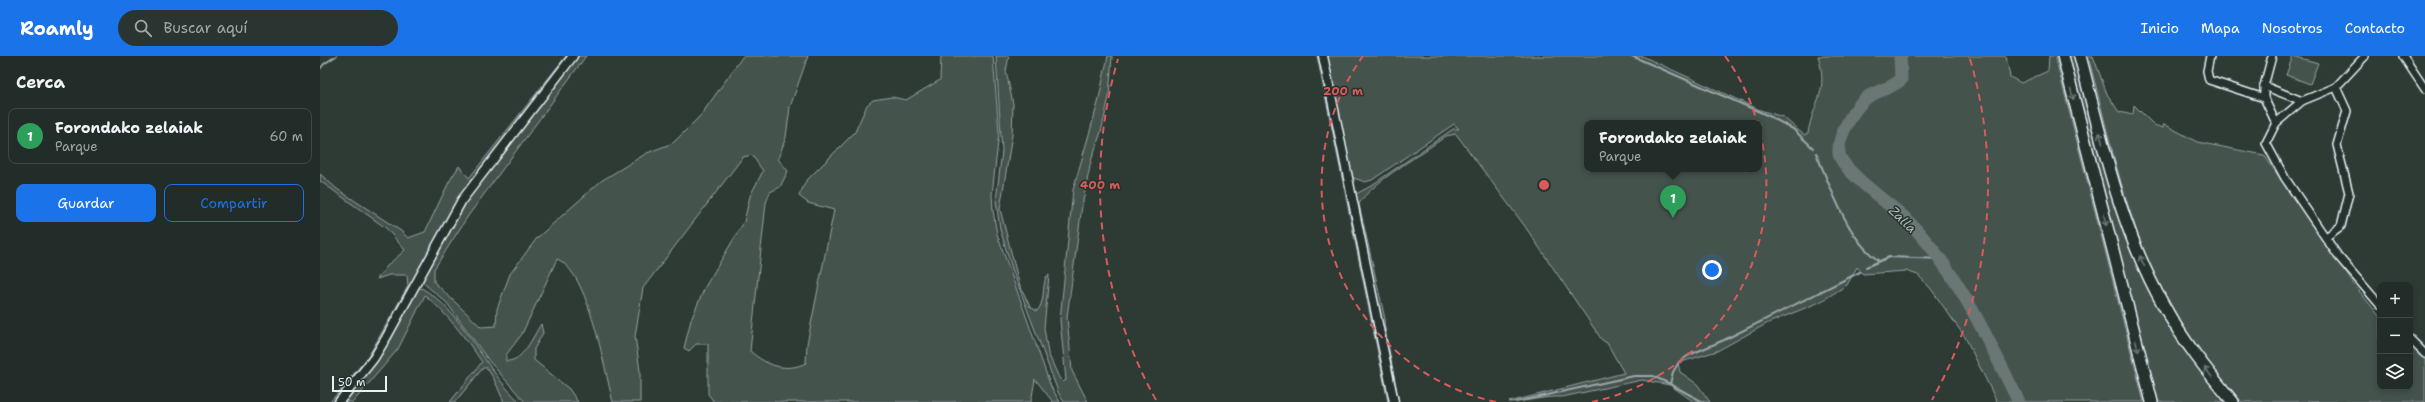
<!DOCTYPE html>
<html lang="es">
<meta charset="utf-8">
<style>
:root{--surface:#222c28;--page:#2a3430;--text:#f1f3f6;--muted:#a2a7a8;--line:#3f4845;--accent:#1a73e8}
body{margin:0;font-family:"Shantell Sans",sans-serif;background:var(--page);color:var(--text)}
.controls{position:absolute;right:12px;bottom:12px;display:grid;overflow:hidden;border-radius:8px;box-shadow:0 2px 6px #0003}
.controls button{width:36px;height:36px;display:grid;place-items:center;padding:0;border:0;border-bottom:1px solid var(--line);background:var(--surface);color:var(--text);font:20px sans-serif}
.scale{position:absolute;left:12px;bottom:10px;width:55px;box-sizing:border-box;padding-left:4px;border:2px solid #e8f1f8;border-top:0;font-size:11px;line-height:14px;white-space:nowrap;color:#e8f1f8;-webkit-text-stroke:3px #26332d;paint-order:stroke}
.you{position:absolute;left:1392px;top:214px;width:14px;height:14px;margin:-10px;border:3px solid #fff;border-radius:50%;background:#1a73e8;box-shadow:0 0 0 6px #1a73e833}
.badge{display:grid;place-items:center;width:26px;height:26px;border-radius:50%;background:var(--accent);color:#fff;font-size:13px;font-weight:700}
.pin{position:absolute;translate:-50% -33px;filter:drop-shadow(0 1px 2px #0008)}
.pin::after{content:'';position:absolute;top:21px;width:14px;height:12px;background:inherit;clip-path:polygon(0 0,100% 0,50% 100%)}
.popup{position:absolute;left:1264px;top:64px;width:178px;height:52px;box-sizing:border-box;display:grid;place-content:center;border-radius:8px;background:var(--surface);filter:drop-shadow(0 1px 3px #0005);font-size:13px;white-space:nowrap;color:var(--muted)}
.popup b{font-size:15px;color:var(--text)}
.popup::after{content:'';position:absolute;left:50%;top:100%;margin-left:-8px;border:8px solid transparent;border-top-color:var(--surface)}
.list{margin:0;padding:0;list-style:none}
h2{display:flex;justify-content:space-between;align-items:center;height:52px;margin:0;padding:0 16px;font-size:17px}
h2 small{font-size:13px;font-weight:400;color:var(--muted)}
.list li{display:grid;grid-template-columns:26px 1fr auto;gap:12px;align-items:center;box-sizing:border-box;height:56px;margin:0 8px 8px;padding:0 8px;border:1px solid var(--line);border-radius:8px}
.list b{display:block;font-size:15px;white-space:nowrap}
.list p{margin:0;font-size:13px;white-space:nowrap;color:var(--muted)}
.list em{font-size:13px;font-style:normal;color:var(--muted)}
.actions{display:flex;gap:8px;padding:12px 16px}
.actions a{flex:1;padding:9px 0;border:1px solid var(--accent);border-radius:8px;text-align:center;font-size:14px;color:var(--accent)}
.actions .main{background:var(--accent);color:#fff}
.icon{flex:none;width:22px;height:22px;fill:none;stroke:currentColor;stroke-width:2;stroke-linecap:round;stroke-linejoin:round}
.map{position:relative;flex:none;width:2105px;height:346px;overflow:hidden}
header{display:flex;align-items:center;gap:24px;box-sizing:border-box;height:56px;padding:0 20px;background:var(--accent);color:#fff}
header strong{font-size:19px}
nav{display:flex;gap:22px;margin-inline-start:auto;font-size:14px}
.search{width:280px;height:36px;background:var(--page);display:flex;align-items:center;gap:10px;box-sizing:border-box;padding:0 14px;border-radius:22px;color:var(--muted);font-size:15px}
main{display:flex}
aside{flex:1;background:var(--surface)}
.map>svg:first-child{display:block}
.green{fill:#45524e;stroke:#96a2a3;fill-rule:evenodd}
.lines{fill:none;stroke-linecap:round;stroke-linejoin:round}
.stream{stroke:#9da8a9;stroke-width:2}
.river{stroke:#6b7775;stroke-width:13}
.minor-casing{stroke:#e8f1f8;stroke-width:10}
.tertiary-casing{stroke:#e8f1f8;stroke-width:11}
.trunk-casing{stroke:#e8f1f8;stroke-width:14}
.minor{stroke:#26332d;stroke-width:7}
.tertiary{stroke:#26332d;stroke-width:8}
.trunk{stroke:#26332d;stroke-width:11}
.oneway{stroke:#6a7674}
.ring{fill:none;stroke:#da5a5c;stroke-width:2;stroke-dasharray:7 5}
.labels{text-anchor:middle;stroke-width:3;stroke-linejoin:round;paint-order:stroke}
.water-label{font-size:13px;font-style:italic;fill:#b0babd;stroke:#26332d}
.centre{fill:#da5a5c;stroke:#26332d;stroke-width:2}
.ring-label{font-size:12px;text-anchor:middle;font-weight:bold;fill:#da5a5c;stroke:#26332d;stroke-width:3;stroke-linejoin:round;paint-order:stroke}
</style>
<header>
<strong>Roamly</strong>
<div class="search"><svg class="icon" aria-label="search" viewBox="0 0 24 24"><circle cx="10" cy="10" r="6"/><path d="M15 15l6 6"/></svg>Buscar aquí</div>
<nav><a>Inicio</a><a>Mapa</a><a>Nosotros</a><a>Contacto</a></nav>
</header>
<main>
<aside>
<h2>Cerca<small></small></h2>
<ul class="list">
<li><span class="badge" style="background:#2e9e5b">1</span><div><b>Forondako zelaiak</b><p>Parque</p></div><em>60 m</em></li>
</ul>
<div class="actions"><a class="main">Guardar</a><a>Compartir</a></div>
</aside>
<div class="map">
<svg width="2105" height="346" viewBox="0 0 2105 346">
<rect width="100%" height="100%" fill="#2e3b35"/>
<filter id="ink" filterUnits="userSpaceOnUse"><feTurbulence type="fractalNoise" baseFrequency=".025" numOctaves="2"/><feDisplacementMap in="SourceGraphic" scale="8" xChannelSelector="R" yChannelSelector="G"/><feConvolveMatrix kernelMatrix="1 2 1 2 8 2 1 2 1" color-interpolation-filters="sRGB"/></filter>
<g filter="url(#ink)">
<g class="green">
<polygon points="246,0 250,0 138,144 58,291 15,346 10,346 48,301 88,230 87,219 69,219 57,223 67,210 85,194 66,172 0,125 0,118 17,133 81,175 88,182 105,176 129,126 139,110 149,122"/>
<path d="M 257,0 L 266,0 L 148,160 L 114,213 L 114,226 L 161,271 L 176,270 L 177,253 L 190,218 L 217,182 L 281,125 L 327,97 L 353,87 L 381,59 L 423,0 L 488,0 L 470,51 L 466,81 L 458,103 L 468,115 L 460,131 L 450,136 L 446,147 L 430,295 C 446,309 465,317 486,307 L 487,288 L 514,154 L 488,147 L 479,140 L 486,125 L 535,76 L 547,49 L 553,44 L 572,41 L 586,44 L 620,24 L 621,0 L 673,0 L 679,77 L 672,138 L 673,155 L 677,178 L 731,331 L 740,346 L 733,346 L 715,323 L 711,346 L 394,346 L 388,338 L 388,288 L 376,288 L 369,295 L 364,292 L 371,264 L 385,231 L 424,166 L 430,140 L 443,115 L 432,99 L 423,101 L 323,232 L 315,280 L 320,315 L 320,346 L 293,346 C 284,313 269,216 237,203 L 202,278 L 186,299 L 186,305 C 203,306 212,282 221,268 L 223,277 L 214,293 L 214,304 L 249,333 L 258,346 L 205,346 L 169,305 L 127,247 L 100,224 L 136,159 L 154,132 Z"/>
<path d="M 676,0 L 689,0 L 686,15 L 693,48 L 692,79 L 680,153 L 699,227 L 710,251 L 717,255 C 725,247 722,232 726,221 L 729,219 L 724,272 L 728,297 L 739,322 L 743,326 L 746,324 L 740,264 L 753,134 L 778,47 L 788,0 L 792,0 L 789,41 L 781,76 L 771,105 L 762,150 L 747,261 L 752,315 L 768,346 L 744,346 L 739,338 L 692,213 L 680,173 L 676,145 L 682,95 Z"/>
<polygon points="997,0 1000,0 1071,346 1068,346"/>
<path d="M 1006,0 L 1322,0 L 1440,54 L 1463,61 L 1484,79 L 1488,77 C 1494,43 1509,37 1498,0 L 1686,0 L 1690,21 L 1701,27 L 1728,15 L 1729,0 L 1735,0 L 1824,346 L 1677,346 L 1645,281 L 1611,233 L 1598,219 L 1586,215 L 1543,218 L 1537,211 L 1527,229 L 1500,246 L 1448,267 L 1397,295 L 1358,307 L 1360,316 L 1377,328 L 1390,346 L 1374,346 L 1350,329 L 1322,324 L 1242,341 C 1224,340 1207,346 1189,346 L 1304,317 L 1287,287 L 1282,284 L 1204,169 L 1136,78 L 1126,80 C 1105,96 1050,127 1039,148 L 1065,263 L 1064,267 L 1079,346 L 1076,346 L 1035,143 L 1036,138 L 1049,131 L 1133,73 L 1139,73 L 1134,68 L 1052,124 L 1045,126 L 1031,121 ZM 1267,67 L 1439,67 L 1439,113 L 1267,113 Z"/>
<path d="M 1748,0 L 1755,0 C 1775,75 1789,156 1825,226 C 1847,269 1879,307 1908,346 L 1837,346 Z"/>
<path d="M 1768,0 L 1773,0 L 1787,38 L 1799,56 L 1813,59 L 1814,49 L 1834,69 L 1843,72 L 1844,68 L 1877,86 L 1944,99 L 2035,230 L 2060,261 L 2060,331 L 2090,331 L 2090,289 L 2105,304 L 2105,346 L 1922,346 C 1884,304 1849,254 1827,202 C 1800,137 1786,67 1768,0 Z"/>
<polygon points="1973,0 1998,7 1990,28 1966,19"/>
<path d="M 101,232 C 141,252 165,315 200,346 L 184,346 L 174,323 L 167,312 L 163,312 L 135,346 L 130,346 L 162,306 C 145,281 128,259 105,239 L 78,293 L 33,346 L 23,346 L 96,234 Z"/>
</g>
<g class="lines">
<g class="stream">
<polyline points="1312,0 1449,60 1473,73 1493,92"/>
<polyline points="0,13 4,8 16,0"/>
<path d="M 1496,97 C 1511,132 1528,184 1559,205"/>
<polyline points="1546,211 1569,201 1622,203"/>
<polyline points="1350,328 1383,346"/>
<polyline points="1196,346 1314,320 1333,320 1350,328 1353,316 1359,306 1369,299 1404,284 1540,216"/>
</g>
<path class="river" d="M 1580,0 L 1581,24 C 1571,32 1560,34 1549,40 C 1535,49 1517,81 1519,97 C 1521,115 1573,150 1587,164 C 1638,215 1667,282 1699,346"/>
<g class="minor-casing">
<g id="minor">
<polyline points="1890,0 1887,15 1889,24 1944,42 1956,67"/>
<polyline points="2045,0 2016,31 1982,45 1956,67 1946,87 1965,122 2018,200 2060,249"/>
<polyline points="2083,0 2105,33"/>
<polyline points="1944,30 1982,45"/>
<polyline points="1944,42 1944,30 1952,0"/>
<polyline points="2006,181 2021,170 2029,137 2017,89 2027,55 2016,31"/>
<polyline points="2090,283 2105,298"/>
</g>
</g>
<g class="tertiary-casing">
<g id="tertiary">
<polyline points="1003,0 1074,346"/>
<polyline points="19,346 54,302 66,282 142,144 253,0"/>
</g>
</g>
<g class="trunk-casing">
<g id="trunk">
<polyline points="1743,0 1832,346"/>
<path d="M 1760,0 C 1782,85 1800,173 1844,250 C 1863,285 1888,316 1913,346"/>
</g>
</g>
<use href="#minor" class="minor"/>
<use href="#tertiary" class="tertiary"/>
<use href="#trunk" class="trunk"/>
</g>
<defs><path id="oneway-shaft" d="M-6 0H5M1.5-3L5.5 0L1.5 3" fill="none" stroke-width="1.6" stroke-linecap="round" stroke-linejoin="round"/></defs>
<g class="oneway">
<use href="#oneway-shaft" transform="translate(1752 38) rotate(75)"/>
<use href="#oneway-shaft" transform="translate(1781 82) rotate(-105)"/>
<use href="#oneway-shaft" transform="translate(1785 164) rotate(76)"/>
<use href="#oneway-shaft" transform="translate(1822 205) rotate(-114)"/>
<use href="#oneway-shaft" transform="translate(1817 290) rotate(75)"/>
<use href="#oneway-shaft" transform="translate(1888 316) rotate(-129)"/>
</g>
</g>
<g class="ring">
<path d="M1176 346A222 222 0 0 1 1043 0M1405 0A222 222 0 0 1 1272 346"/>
<path d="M836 344A444 444 0 0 1 798 3M1650 3A444 444 0 0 1 1612 344"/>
</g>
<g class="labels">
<g class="water-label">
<text transform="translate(1583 163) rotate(44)" y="5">Zalla</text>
</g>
</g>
<circle cx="1224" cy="129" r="6" class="centre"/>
<g class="ring-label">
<text x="1023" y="39">200 m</text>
<text x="780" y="133">400 m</text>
</g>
</svg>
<div class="controls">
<button>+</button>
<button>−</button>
<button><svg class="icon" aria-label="layers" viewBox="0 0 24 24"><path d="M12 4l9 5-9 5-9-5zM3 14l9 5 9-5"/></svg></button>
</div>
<div class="scale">50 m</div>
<div class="you"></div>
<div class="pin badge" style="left:1353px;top:162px;background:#2e9e5b">1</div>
<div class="popup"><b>Forondako zelaiak</b>Parque</div>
</div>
</main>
